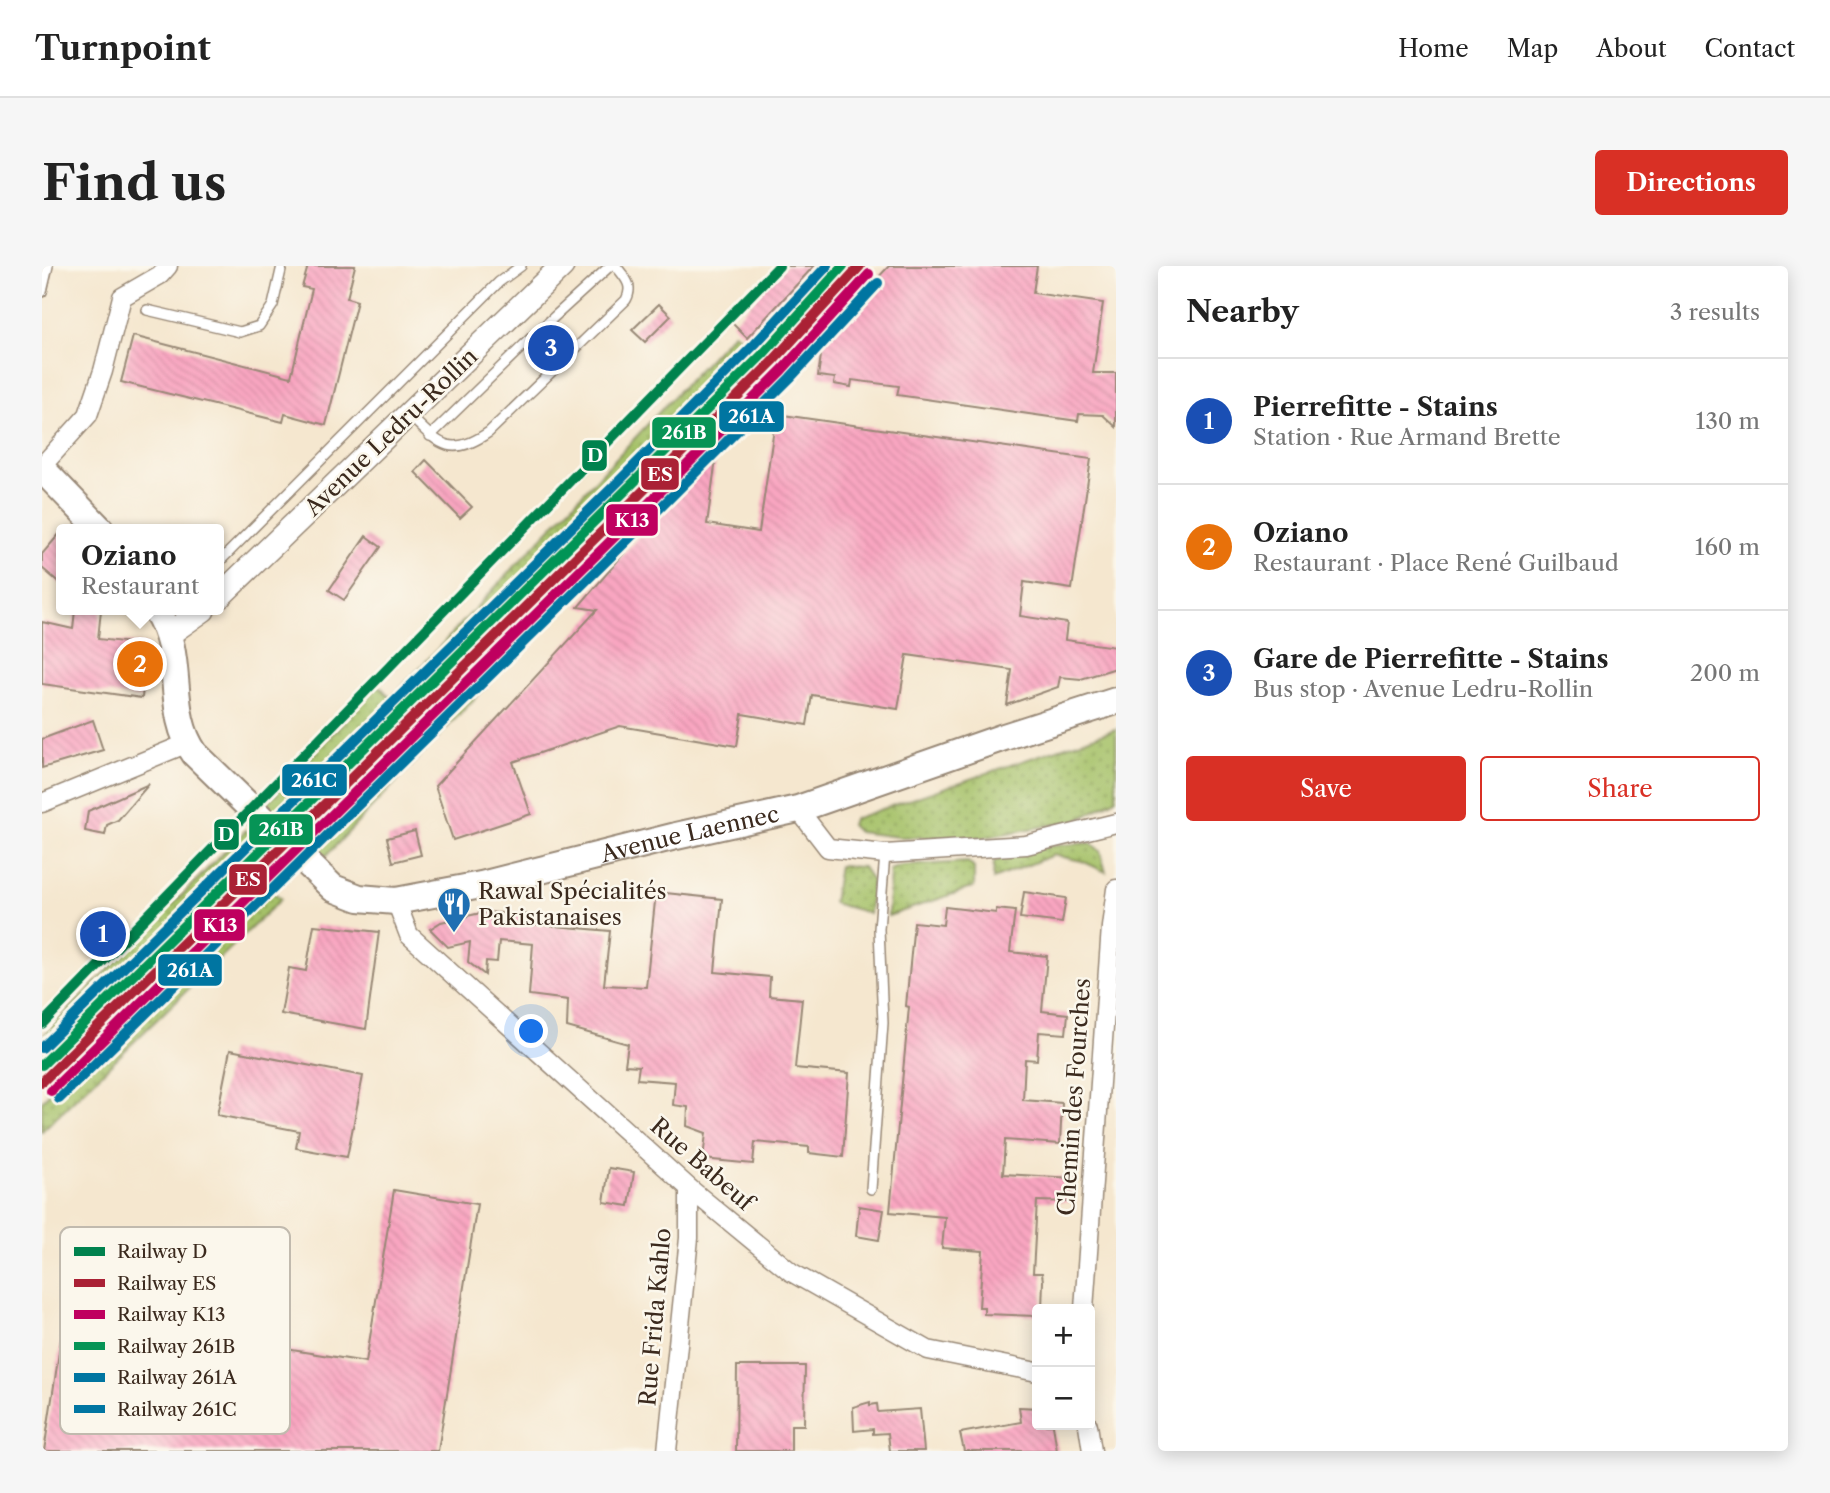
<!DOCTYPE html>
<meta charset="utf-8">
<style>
:root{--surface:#fff;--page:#f6f6f6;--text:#222;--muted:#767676;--line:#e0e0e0;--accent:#d93025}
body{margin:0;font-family:"Libre Caslon Text",serif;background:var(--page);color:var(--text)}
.controls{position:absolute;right:21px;bottom:21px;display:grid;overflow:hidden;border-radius:7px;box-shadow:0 4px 18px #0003}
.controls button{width:63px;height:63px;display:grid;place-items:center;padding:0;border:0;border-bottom:2px solid var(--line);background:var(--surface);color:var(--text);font:35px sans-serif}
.you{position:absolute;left:490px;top:766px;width:24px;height:24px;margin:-18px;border:5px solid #fff;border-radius:50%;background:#1a73e8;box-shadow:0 0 0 10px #1a73e833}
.badge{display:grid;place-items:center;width:46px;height:46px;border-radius:50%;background:var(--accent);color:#fff;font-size:23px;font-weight:700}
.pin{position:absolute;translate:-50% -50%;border:4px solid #fff;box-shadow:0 2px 7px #0006}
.popup{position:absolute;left:14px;top:258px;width:168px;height:91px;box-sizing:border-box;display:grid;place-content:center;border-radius:7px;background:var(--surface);filter:drop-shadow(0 2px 5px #0005);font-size:23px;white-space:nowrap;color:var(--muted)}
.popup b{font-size:26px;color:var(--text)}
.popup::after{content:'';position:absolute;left:50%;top:100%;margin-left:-14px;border:14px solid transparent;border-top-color:var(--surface)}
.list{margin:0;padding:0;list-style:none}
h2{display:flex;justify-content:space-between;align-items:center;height:91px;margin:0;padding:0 28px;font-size:30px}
h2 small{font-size:23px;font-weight:400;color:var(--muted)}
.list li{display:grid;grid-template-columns:46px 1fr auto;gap:21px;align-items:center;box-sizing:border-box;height:126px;padding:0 28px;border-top:2px solid var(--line)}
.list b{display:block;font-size:26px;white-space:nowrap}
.list p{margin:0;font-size:23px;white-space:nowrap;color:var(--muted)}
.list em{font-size:23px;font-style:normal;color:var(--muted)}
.actions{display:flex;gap:14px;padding:21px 28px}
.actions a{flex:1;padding:16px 0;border:2px solid var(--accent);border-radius:7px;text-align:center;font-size:24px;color:var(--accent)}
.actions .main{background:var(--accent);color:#fff}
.map{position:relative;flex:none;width:1074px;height:1185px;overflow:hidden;border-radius:7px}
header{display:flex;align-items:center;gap:42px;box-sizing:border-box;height:98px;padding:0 35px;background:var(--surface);border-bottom:2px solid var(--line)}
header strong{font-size:33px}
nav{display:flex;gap:38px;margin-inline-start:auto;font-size:24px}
.intro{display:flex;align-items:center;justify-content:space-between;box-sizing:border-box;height:168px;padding:0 42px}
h1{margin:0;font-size:49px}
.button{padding:18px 32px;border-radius:7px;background:var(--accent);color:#fff;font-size:24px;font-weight:700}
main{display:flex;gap:42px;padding:0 42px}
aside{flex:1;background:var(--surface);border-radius:7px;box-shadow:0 4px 18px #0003}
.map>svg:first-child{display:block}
.grass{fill:url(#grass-dots);stroke:#707643;stroke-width:2}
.building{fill:url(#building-back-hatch)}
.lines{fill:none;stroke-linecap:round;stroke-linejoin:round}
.service-casing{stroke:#988876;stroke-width:12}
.minor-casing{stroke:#988876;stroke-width:21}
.tertiary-casing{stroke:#988876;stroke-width:26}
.secondary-casing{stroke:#988876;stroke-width:30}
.service{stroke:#fff;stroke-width:9}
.minor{stroke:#fff;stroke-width:18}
.tertiary{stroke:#fff;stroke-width:23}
.secondary{stroke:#fff;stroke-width:26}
.rail-1-casing{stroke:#fbf7ec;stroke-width:16}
.rail-2-casing{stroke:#fbf7ec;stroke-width:16}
.rail-3-casing{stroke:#fbf7ec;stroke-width:16}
.rail-4-casing{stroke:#fbf7ec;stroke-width:16}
.rail-5-casing{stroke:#fbf7ec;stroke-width:16}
.rail-6-casing{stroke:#fbf7ec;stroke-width:16}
.rail-1{stroke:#00824e;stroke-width:10}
.rail-2{stroke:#aa2135;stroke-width:10}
.rail-3{stroke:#bf005f;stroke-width:10}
.rail-4{stroke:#069456;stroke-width:10}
.rail-5{stroke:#0075a1;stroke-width:10}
.rail-6{stroke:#0075a1;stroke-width:10}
.labels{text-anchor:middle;stroke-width:5;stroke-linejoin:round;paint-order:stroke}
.street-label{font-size:23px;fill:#3b2a1e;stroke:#fbf7ec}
.poi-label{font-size:23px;fill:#3b2a1e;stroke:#fbf7ec;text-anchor:start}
.key{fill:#fbf7ec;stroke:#c1baae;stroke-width:2}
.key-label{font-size:19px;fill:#3b2a1e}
.line-badge{stroke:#fbf7ec;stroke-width:2.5}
.badge-label{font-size:19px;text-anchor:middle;font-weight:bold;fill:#fff}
</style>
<header>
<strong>Turnpoint</strong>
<nav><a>Home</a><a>Map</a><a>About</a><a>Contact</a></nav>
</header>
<div class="intro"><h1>Find us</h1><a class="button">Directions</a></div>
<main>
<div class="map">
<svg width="1074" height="1185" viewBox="0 0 1074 1185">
<defs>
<pattern id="grass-dots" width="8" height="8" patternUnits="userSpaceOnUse" patternTransform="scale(1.75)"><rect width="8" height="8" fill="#a5c168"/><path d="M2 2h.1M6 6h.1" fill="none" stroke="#889d55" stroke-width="1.8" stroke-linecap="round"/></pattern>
<pattern id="building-back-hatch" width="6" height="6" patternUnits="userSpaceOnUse" patternTransform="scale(1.75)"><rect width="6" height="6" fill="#f9a6c1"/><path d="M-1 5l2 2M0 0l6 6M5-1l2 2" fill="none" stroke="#d68fa5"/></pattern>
</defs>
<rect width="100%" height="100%" fill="#fbf7ec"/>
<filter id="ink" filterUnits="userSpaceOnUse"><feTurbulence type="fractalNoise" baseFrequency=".0143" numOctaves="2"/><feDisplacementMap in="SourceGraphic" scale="14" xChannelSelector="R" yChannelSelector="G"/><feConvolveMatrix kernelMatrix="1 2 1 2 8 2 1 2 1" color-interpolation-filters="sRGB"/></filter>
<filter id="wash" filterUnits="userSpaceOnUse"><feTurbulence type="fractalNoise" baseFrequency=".00686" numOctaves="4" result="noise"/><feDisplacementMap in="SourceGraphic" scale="28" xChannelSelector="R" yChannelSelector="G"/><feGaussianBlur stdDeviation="1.57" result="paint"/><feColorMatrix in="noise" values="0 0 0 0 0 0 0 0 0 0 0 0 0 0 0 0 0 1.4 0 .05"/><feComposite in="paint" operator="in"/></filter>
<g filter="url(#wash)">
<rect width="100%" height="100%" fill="#f5e7cf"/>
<g class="grass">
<polygon points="691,67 705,75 243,554 224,538 337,419 349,433"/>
<polygon points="711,137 284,590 262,577"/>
<polygon points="1074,463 1074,533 1036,554 939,572 857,571 816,566 809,559 811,553"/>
<polygon points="204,564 216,577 0,788 0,771"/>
<path d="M 1049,577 L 1058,585 L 1064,606 L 1040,595 L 1011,589 L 951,613 L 952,596 C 980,583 1018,578 1049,577 Z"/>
<polygon points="926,596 932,602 932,621 846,650 848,604 859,600"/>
<polygon points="797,600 821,601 830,615 827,647 791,637"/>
<polygon points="221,617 239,633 0,865 0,835"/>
</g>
<g id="blocks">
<g class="building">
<polygon points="266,0 313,0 305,32 315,35 284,159 243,148 241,156 79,116 91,70 249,111 270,23 260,21"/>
<polygon points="744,0 772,0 705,72 690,57"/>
<polygon points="847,0 995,0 991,27 1061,37 1051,107 1074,107 1074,161 1061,149 1037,148 1036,155 855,129 857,120 810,114 809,121 792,118 793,112 776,110 782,69"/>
<polygon points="617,38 629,50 603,76 590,64"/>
<polygon points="734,148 1049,193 1030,323 982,316 978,350 1025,357 1023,374 1074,381 1074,402 1039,413 1018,411 1016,421 965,439 970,404 865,389 856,443 770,429 765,459 700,448 695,480 578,460 471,496 489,548 411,574 393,520 555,344 536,341 676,178 665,258 717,266"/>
<polygon points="384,194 430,241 418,252 373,206"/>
<polygon points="19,266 19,318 0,302 0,288"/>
<polygon points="324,270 339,281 302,334 287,324"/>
<polygon points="33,344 59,344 56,373 105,379 100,432 0,418 0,356 31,363"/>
<polygon points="51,454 61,484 0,502 0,473"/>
<polygon points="107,518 76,554 65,559 63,569 43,565 46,545"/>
<polygon points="373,565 379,589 351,596 345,572"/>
<polygon points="614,626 680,633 673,706 728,711 727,730 760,733 753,802 807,807 801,891 767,887 767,881 713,876 711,898 661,893 664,867 645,860 646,841 631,839 633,816 595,813 597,800 583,799 586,778 525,761 526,734 487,729 491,678 457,675 455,696 444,695 443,709 426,696 428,676 406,681 388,663 399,656 443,646 493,649 492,658 568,665 562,719 604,721"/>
<polygon points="982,626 1024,632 1020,657 978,652"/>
<polygon points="903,641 954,647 954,643 973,645 968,686 1005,690 1000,745 1026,748 1024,768 997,766 995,794 983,793 981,834 1020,837 1018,878 963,874 961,908 1031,912 1029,936 995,935 991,1007 1000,1007 1001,1015 1000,1043 995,1043 995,1050 942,1048 942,1041 937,1041 941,985 900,982 903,951 848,946 867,741 864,740 872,656 901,659"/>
<polygon points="272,659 337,666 324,763 239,748 247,702 264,705"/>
<polygon points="188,784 321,810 305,891 254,882 257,865 175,849"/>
<polygon points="567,902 592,906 587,940 562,936"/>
<polygon points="352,924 435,938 396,1185 2,1185 23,1047 324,1096"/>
<polygon points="817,940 842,944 837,974 814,970"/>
<polygon points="695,1100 763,1100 762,1159 749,1159 749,1185 694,1185"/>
<polygon points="828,1136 828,1139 835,1138 836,1146 878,1143 882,1185 848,1185 846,1167 831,1168 831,1163 812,1165 811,1141"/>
<polygon points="977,1141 995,1142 995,1159 1011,1159 1015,1185 922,1185 918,1167 979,1156"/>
</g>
</g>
</g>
<g filter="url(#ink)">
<use href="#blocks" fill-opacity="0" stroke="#988876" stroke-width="2"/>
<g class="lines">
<g class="service-casing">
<g id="service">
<polyline points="0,26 6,0"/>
<polyline points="105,44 198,66 217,60 231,39 240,0"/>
<path d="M 367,149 C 397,178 408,193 447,166 L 584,34 C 592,19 583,12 574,0"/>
<polyline points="388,170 489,72 568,0"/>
<polyline points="177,296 457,16 479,0"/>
<polyline points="829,923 841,757 837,663 843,588"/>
</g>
</g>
<g class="minor-casing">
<g id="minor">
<polyline points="0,200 46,149 61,105 80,31 118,9 126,0"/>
<polyline points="0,537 146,477"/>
<polyline points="756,543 786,582 843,588 984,579 1074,557"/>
<polyline points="354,635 367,669 647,922 749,1006 886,1084 995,1106"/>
<polyline points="1042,1043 1069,661 1074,623"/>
<polyline points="1046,1159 1050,1185"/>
<polyline points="625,1185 647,972 647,922"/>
</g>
</g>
<g class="tertiary-casing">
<g id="tertiary">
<polyline points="177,331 520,0"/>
<polyline points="127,368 161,344"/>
</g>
</g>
<g class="secondary-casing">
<g id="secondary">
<polyline points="0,203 58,263"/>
<path id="s1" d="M 114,344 C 145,391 122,445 153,488 L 291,622 L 317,632 L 354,635 L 439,619 L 634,570 L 756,543 L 962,471 L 1074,435"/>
</g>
</g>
<use href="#service" class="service"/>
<use href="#minor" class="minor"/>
<use href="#tertiary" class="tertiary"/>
<use href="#secondary" class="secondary"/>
<g class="rail-1-casing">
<polyline id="rail-1" points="0,758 737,0"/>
</g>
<g class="rail-2-casing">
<polyline id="rail-2" points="0,816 593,233 731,95 818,0"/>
</g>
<g class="rail-3-casing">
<polyline id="rail-3" points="9,825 602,242 740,104 827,8"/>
</g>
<g class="rail-4-casing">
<polyline id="rail-4" points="0,799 584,224 722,87 801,0"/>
</g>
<g class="rail-5-casing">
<polyline id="rail-5" points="17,833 610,250 748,112 836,17"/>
</g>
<g class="rail-6-casing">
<polyline id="rail-6" points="0,782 576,216 713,78 785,0"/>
</g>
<use href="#rail-1" class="rail-1"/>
<use href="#rail-2" class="rail-2"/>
<use href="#rail-3" class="rail-3"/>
<use href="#rail-4" class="rail-4"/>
<use href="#rail-5" class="rail-5"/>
<use href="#rail-6" class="rail-6"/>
</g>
</g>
<defs>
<g id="restaurant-pin" transform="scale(1.75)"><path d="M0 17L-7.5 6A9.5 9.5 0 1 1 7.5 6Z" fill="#1f6fb2" stroke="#fbf7ec"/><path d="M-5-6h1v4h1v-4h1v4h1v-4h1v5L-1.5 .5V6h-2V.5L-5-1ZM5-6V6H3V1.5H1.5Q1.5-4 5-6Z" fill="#fff"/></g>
</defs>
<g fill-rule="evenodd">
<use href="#restaurant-pin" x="412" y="638"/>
</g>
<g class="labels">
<g class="street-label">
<text transform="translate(349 166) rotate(-44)" y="8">Avenue Ledru-Rollin</text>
<text dy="8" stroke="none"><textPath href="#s1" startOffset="710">Avenue Laennec</textPath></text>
<text transform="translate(1032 831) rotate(-86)" y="8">Chemin des Fourches</text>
<text transform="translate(660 898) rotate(41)" y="8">Rue Babeuf</text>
<text transform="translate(613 1051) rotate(-85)" y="8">Rue Frida Kahlo</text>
</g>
<g class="poi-label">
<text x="436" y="633">Rawal Spécialités<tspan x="436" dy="26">Pakistanaises</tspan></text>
</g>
</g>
<rect x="18" y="961" width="230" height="207" rx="10" class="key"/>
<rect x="32" y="981" width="31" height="9" fill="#00824e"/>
<rect x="32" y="1013" width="31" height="8" fill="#aa2135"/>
<rect x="32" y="1044" width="31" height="9" fill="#bf005f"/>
<rect x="32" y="1076" width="31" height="8" fill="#069456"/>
<rect x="32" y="1107" width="31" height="9" fill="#0075a1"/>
<rect x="32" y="1139" width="31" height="8" fill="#0075a1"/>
<g class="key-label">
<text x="75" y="992">Railway D</text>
<text x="75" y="1024">Railway ES</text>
<text x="75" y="1055">Railway K13</text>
<text x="75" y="1087">Railway 261B</text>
<text x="75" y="1118">Railway 261A</text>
<text x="75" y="1150">Railway 261C</text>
</g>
<g class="line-badge">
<rect x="676" y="134" width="67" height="33" rx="7" fill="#0075a1"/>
<rect x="609" y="150" width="66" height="33" rx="7" fill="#069456"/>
<rect x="539" y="173" width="27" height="33" rx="7" fill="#00824e"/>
<rect x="598" y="191" width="40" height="34" rx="7" fill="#aa2135"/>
<rect x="563" y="237" width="54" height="34" rx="7" fill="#bf005f"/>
<rect x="239" y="497" width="67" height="34" rx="7" fill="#0075a1"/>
<rect x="206" y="547" width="66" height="33" rx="7" fill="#069456"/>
<rect x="171" y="552" width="27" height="33" rx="7" fill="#00824e"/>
<rect x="186" y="597" width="40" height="33" rx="7" fill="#aa2135"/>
<rect x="151" y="642" width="53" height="34" rx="7" fill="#bf005f"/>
<rect x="115" y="687" width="66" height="34" rx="7" fill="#0075a1"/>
</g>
<g class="badge-label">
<text x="709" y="157">261A</text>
<text x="642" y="173">261B</text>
<text x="553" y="196">D</text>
<text x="618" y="215">ES</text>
<text x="590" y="261">K13</text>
<text x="272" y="521">261C</text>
<text x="239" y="570">261B</text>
<text x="184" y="575">D</text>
<text x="206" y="620">ES</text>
<text x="178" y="666">K13</text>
<text x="148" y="711">261A</text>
</g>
</svg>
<div class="controls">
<button>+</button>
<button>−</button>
</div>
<div class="you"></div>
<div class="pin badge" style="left:61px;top:668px;background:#1a4fb4">1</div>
<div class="pin badge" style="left:98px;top:398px;background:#e8710a">2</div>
<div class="popup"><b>Oziano</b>Restaurant</div>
<div class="pin badge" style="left:509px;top:82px;background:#1a4fb4">3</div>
</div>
<aside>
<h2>Nearby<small>3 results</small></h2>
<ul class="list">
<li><span class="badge" style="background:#1a4fb4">1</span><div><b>Pierrefitte - Stains</b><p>Station · Rue Armand Brette</p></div><em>130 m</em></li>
<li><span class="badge" style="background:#e8710a">2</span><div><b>Oziano</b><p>Restaurant · Place René Guilbaud</p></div><em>160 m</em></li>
<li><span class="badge" style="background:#1a4fb4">3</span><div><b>Gare de Pierrefitte - Stains</b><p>Bus stop · Avenue Ledru-Rollin</p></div><em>200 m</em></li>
</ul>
<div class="actions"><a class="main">Save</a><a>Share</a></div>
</aside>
</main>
